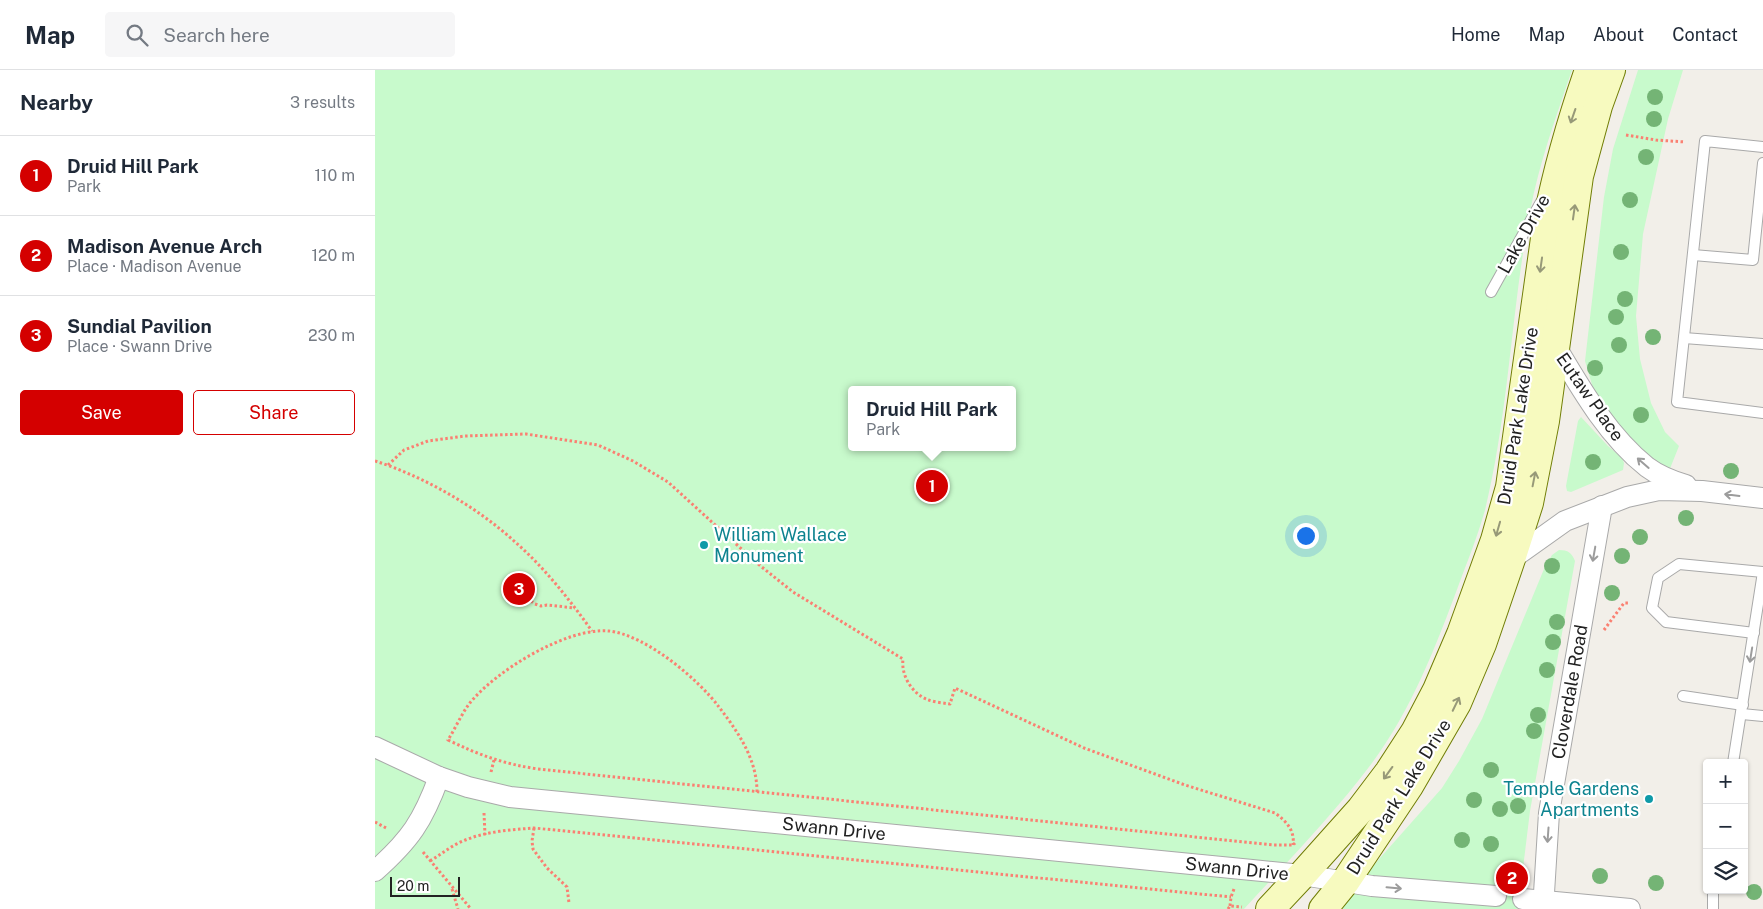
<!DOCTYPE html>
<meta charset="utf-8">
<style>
:root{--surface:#fff;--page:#f6f6f7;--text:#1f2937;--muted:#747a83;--line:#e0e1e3;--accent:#d40000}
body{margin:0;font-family:"Public Sans",sans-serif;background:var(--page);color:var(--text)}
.controls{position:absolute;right:15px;bottom:15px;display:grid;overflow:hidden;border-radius:5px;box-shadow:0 1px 4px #0004}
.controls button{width:45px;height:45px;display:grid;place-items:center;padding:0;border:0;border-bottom:1px solid var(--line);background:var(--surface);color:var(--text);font:25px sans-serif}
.scale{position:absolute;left:15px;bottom:12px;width:70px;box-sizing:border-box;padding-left:5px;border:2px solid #222;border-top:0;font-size:14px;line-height:18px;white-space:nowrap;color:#222;-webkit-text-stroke:4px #fff;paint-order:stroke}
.you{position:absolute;left:930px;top:465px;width:18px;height:18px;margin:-12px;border:4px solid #fff;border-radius:50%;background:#1a73e8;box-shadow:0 0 0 8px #1a73e833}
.badge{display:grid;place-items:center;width:32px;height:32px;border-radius:50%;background:var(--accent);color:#fff;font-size:16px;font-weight:700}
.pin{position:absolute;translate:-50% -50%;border:2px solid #fff;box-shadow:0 1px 5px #0006}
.popup{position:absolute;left:473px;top:316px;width:168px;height:65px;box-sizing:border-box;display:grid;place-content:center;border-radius:5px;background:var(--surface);filter:drop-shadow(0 1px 4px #0005);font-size:16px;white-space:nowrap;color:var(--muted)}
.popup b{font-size:19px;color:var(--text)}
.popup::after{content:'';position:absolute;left:50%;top:100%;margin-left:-10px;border:10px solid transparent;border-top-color:var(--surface)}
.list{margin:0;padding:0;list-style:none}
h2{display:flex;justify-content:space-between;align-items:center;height:65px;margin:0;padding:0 20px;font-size:21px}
h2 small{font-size:16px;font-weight:400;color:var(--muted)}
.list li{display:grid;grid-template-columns:32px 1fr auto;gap:15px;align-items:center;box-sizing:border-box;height:80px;padding:0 20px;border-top:1px solid var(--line)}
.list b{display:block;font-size:19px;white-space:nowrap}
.list p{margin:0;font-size:16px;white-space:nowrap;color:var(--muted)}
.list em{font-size:16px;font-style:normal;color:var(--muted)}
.actions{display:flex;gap:10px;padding:15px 20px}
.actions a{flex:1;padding:11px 0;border:1px solid var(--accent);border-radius:5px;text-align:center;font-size:18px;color:var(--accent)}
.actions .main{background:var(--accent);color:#fff}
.icon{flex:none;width:28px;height:28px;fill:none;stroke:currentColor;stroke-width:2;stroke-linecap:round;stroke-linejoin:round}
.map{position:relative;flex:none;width:1388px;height:839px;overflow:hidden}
header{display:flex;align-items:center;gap:30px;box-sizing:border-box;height:70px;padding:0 25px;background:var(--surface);border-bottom:1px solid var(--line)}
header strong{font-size:24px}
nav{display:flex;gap:28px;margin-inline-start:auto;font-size:18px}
.search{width:350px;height:45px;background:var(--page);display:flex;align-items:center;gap:12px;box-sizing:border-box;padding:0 18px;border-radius:5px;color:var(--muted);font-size:19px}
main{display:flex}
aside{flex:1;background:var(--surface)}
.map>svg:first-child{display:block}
.park{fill:#c8facc;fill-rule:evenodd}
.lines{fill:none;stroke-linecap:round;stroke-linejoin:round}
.service-casing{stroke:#a9a9a9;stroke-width:12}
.minor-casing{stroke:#a9a9a9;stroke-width:22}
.secondary-casing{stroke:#707d05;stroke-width:30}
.path{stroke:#fa8072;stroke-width:3;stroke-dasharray:2.5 2.5;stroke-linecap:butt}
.service{stroke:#fff;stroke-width:10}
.minor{stroke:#fff;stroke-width:20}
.secondary{stroke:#f7fabf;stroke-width:28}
.tree{fill:#74b475}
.oneway{stroke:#979978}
.oneway2{stroke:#9c9c9c}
.culture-dot{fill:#0f9aa8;stroke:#fff;stroke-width:2}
.labels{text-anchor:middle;stroke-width:4.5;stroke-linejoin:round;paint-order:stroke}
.street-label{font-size:18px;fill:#222;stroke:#fff}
.culture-label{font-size:18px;fill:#0d838f;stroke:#fff;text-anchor:start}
</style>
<header>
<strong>Map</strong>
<div class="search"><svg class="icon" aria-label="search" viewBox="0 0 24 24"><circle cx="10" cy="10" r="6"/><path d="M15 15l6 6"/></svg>Search here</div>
<nav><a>Home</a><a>Map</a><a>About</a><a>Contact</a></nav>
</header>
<main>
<aside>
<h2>Nearby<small>3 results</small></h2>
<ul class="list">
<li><span class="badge">1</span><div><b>Druid Hill Park</b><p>Park</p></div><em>110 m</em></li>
<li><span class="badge">2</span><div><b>Madison Avenue Arch</b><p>Place · Madison Avenue</p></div><em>120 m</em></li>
<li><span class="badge">3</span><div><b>Sundial Pavilion</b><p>Place · Swann Drive</p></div><em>230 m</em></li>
</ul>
<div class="actions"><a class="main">Save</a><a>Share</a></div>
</aside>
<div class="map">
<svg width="1388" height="839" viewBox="0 0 1388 839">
<rect width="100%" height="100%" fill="#f2efe9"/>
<g class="park">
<path d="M 0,0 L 1197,0 C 1181,47 1164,93 1155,142 C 1136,241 1134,342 1110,440 C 1103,465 1093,490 1084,514 C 1061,576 1037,639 997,693 C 958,745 913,791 869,839 L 0,839 ZM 477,320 L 637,320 L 637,377 L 477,377 Z"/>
<polygon points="1263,0 1308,0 1293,49 1268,164 1261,246 1265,289 1276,333 1290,362 1304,376 1294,401 1267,382 1239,352 1218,318 1210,291 1229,127 1238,79"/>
<polygon points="1206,347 1233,376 1247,388 1249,393 1248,400 1196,422 1192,421 1191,416 1203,351"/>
<path d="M 1184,480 C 1193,480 1197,483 1200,491 L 1155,741 L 1143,839 L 963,839 L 1005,788 L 1067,718 L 1084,691 L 1107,649 L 1169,499 L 1177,485 Z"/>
</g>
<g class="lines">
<g class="service-casing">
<g id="service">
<polyline points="1388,77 1330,71 1302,332 1388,343"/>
<polyline points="1318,185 1378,190 1388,93"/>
<polyline points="1116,222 1166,132"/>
<polyline points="1309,268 1388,274"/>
<polyline points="1379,563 1291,552 1277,538 1283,508 1304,494 1388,502"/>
<polyline points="1308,626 1368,635"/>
<polyline points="1367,644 1388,646"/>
<polyline points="1358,693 1388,502"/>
<polyline points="1338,820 1338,839"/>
</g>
</g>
<g class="minor-casing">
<g id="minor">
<path d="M 1181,277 C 1206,319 1233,366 1272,397 C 1284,406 1297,411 1311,415"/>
<polyline points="1134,491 1190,451 1252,427 1284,420 1327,421 1388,428"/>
<polyline points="0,677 64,707 93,717 135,727 877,800 927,805 997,816 1121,826"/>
<path d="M 0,801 C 35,770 48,751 64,707"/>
<polyline points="1148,829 1255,839"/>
<polyline points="1168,839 1174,743 1227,436"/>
</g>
</g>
<g class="secondary-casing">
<g id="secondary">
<path d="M 895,839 L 927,805 L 986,739 L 1014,702 L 1040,662 L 1062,620 L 1086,564 L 1120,470 L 1135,417 L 1173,147 C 1183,97 1197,49 1214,0"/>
<polyline points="948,839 970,812 1034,716 1082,633 1107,574 1136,489 1154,433 1170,351 1204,106 1223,36 1236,0"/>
</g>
</g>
<g class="path">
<polyline points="1251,65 1281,70 1310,72"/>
<path d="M 0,391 C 48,406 102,437 139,471 C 169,497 194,529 217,561"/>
<path d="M 13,395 L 29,380 L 53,371 L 90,366 L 151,364 L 223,375 L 258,391 L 293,412 L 383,494 L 418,522 L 528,589 C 526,605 536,622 551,629 C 558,632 568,633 575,634 L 580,618 L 709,678 L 810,715 L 900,743 C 911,751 920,760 918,775"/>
<polyline points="156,531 160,534 166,536 172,535 200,538"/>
<polyline points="1229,560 1249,533 1253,533"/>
<polyline points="116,702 119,690"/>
<path d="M 382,722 C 382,689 363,662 344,637 C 323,609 271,565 234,561 C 192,557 120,601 94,634 C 86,645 80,659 73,670 C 104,685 129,694 163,699 L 898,775 L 918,775 L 920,773"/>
<polyline points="109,743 110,765"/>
<polyline points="0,752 13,759"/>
<polyline points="159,758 157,771 158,779 172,798 192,817 194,833"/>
<polyline points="48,782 96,839"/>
<path d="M 55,791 C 63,786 70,781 78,776 C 102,762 132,760 159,758 L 856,827"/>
<polyline points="77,819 83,839"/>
<polyline points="855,836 856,827 859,819"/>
<polyline points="853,839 855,836 867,837"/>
</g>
<use href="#service" class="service"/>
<use href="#minor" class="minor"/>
<use href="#secondary" class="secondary"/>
</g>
<g class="tree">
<circle cx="1280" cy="27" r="8"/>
<circle cx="1279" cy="49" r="8"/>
<circle cx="1271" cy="87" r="8"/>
<circle cx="1255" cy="130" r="8"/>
<circle cx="1246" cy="182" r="8"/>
<circle cx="1250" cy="229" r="8"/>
<circle cx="1241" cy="247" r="8"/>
<circle cx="1278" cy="267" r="8"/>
<circle cx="1244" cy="275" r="8"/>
<circle cx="1220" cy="298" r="8"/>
<circle cx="1266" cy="345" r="8"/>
<circle cx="1218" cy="392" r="8"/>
<circle cx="1356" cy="401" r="8"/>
<circle cx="1311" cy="448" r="8"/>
<circle cx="1265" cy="467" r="8"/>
<circle cx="1247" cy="486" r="8"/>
<circle cx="1177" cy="496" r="8"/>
<circle cx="1237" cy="523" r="8"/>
<circle cx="1182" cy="552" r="8"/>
<circle cx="1178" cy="572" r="8"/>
<circle cx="1172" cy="600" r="8"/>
<circle cx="1163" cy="645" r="8"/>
<circle cx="1159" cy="661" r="8"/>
<circle cx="1116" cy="700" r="8"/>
<circle cx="1099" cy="730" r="8"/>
<circle cx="1143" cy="736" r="8"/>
<circle cx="1125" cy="739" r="8"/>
<circle cx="1087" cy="770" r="8"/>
<circle cx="1116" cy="774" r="8"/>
<circle cx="1225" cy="806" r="8"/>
<circle cx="1281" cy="813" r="8"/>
<circle cx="1379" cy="822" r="8"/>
</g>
<defs><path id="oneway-shaft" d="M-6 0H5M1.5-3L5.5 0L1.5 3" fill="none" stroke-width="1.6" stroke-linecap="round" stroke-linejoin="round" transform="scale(1.25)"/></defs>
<g class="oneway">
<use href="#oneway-shaft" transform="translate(1198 46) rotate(109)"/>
<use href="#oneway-shaft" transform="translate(1199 142) rotate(-82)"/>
<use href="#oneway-shaft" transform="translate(1166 195) rotate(98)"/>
<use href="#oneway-shaft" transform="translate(1159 409) rotate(-79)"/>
<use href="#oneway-shaft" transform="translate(1123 459) rotate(106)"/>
<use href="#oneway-shaft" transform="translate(1081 634) rotate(-64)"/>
<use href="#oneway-shaft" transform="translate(1013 703) rotate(126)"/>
</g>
<g class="oneway2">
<use href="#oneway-shaft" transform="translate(1268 393) rotate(-139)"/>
<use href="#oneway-shaft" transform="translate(1357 425) rotate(-173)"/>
<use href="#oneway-shaft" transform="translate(1219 484) rotate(100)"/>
<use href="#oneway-shaft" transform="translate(1376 585) rotate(99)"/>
<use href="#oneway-shaft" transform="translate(1173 765) rotate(94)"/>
<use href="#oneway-shaft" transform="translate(1019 818) rotate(5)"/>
</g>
<g class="culture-dot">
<circle cx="329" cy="475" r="5"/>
<circle cx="1274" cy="729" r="5"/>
</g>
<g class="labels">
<g class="street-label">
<text transform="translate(1149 164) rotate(-61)" y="6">Lake Drive</text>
<text transform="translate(1215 327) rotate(55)" y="6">Eutaw Place</text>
<text transform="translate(1143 346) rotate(-81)" y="6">Druid Park Lake Drive</text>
<text transform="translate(1195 622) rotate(-80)" y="6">Cloverdale Road</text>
<text transform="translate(1024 727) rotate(-58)" y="6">Druid Park Lake Drive</text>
<text transform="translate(459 759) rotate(6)" y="6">Swann Drive</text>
<text transform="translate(862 799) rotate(6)" y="6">Swann Drive</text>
</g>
<g class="culture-label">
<text x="339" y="471">William Wallace<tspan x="339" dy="21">Monument</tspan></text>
<text x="1264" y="725" text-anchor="end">Temple Gardens<tspan x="1264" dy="21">Apartments</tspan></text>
</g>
</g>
</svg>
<div class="controls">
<button>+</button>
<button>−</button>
<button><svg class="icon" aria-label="layers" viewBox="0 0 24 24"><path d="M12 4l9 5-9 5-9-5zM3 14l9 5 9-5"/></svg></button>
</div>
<div class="scale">20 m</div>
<div class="you"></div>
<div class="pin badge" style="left:557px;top:416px">1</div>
<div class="popup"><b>Druid Hill Park</b>Park</div>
<div class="pin badge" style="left:1137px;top:808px">2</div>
<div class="pin badge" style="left:144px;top:519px">3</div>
</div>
</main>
